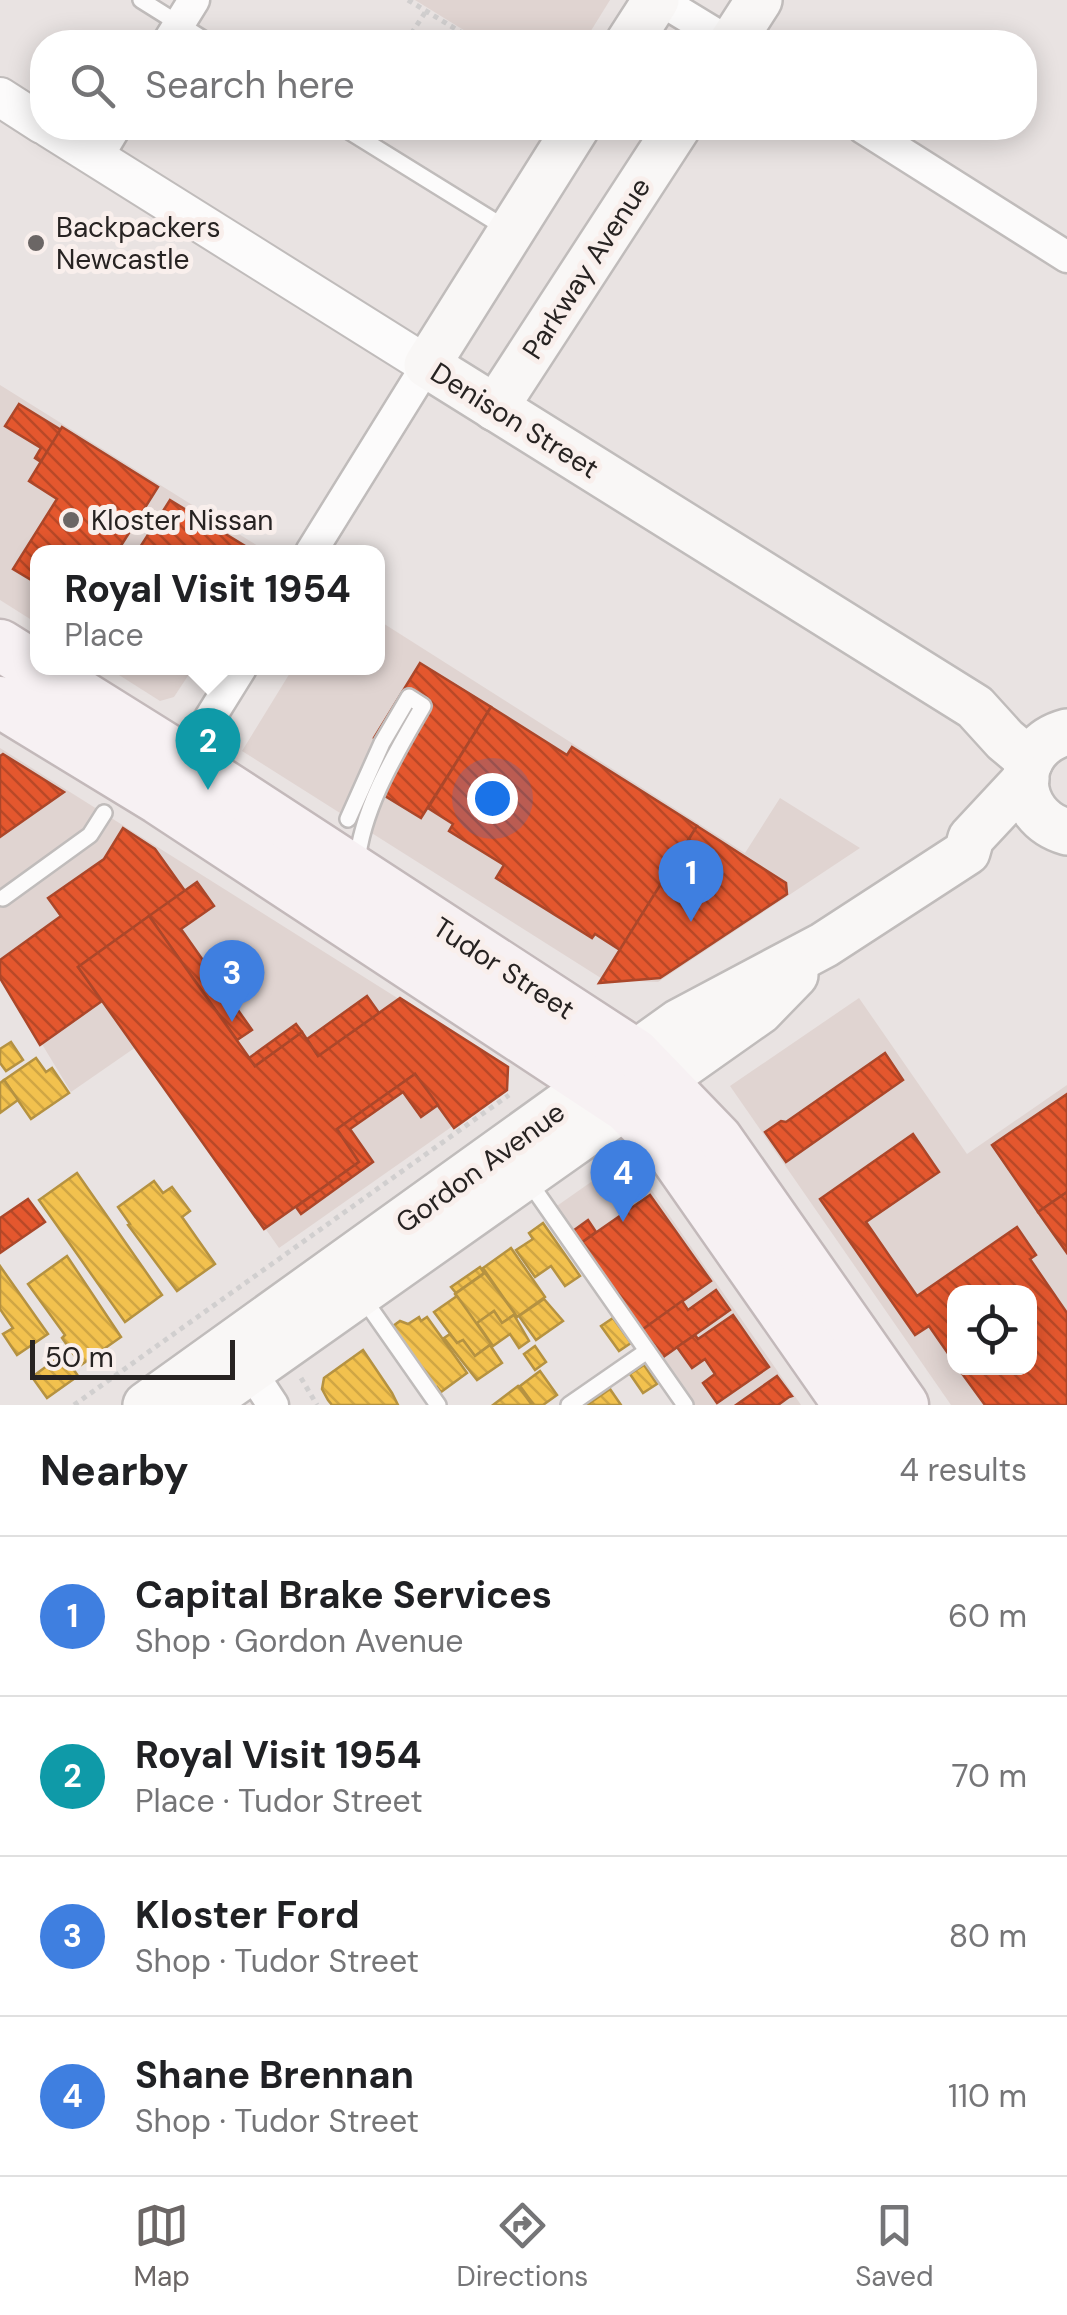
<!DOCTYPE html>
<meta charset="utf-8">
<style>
:root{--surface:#fff;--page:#f6f6f6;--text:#202124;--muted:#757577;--line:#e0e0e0;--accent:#6b6665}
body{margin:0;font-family:"DM Sans",sans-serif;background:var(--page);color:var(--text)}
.controls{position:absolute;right:30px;bottom:30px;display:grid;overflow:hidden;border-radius:20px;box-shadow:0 5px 25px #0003}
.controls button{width:90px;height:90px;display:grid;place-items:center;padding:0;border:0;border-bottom:2px solid var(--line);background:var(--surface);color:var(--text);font:50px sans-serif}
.scale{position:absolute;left:30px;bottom:25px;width:205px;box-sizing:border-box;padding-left:10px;border:5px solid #272322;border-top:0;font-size:28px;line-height:35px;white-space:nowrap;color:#272322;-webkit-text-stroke:8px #f9efec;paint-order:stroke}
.you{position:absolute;left:492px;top:798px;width:35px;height:35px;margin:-25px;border:8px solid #fff;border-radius:50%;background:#1a73e8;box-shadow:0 0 0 15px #1a73e833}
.badge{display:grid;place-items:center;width:65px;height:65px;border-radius:50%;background:var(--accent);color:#fff;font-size:32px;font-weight:700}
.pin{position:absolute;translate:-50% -82px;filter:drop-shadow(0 2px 5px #0008)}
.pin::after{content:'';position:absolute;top:52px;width:35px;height:30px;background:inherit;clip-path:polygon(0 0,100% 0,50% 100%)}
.popup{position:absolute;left:30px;top:545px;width:355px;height:130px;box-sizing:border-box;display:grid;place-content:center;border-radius:20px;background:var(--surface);filter:drop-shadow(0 2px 8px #0005);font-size:32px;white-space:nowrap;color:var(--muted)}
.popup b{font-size:38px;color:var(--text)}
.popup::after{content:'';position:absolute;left:50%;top:100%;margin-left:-20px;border:20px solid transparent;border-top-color:var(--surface)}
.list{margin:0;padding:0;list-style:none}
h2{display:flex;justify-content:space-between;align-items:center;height:130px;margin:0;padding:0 40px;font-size:42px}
h2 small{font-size:32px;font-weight:400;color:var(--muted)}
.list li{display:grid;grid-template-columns:65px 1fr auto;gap:30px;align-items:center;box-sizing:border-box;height:160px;padding:0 40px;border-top:2px solid var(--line)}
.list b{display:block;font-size:38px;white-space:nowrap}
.list p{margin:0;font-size:32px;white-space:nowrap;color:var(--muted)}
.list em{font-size:32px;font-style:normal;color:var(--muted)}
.icon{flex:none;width:55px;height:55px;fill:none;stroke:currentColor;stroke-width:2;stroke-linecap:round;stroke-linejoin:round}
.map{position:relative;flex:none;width:1067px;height:1405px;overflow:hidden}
.search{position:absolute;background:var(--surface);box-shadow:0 5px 25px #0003;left:30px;right:30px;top:30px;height:110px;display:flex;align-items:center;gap:25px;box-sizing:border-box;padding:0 35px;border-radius:40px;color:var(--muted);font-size:38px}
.sheet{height:770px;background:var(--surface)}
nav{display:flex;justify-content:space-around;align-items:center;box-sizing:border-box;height:140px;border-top:2px solid var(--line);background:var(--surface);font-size:28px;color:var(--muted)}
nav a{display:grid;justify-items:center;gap:5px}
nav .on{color:var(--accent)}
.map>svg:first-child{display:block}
.built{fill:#e0d4d1;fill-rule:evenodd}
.homes{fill:url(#homes-back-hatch);stroke:#b59241;stroke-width:2.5}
.shops{fill:url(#shops-back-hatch);stroke:#ab472a;stroke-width:2.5}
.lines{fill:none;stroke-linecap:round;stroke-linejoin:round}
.service-casing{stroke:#c0bcbb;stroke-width:20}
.minor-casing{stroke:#c0bcbb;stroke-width:35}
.tertiary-casing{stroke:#c0bcbb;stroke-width:42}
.secondary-casing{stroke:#c0bcbb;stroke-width:50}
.primary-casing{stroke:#c3b9ba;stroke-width:55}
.path{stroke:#d1cfcf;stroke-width:5;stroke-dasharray:5 5;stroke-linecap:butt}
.service{stroke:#fcfbfb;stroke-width:15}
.minor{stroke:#fcfbfb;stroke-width:30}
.tertiary{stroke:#fcfbfb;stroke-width:38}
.secondary{stroke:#f9f7f6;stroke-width:45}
.primary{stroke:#f7f1f3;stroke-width:50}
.poi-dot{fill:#6b6665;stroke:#f9efec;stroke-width:4}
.labels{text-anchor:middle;stroke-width:10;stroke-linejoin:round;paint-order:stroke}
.poi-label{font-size:28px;fill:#272322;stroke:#f9efec;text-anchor:start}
.street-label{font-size:28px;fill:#272322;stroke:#f9efec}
</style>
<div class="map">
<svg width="1067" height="1405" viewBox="0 0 1067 1405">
<defs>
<pattern id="homes-back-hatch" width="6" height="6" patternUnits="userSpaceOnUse" patternTransform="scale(2.5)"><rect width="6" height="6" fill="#f2c14e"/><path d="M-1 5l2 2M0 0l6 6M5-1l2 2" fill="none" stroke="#d0a644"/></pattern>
<pattern id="shops-back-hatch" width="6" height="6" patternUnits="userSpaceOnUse" patternTransform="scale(2.5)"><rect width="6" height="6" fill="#e4572e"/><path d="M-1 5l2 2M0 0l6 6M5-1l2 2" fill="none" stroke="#b94827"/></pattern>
</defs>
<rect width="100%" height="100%" fill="#e9e3e2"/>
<g class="built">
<polygon points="415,0 610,0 584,42 483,42"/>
<polygon points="0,385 266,551 265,552 38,552 38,624 0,600"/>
<polygon points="378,620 745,853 780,798 860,848 658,982 604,980 242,751 293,668 378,668"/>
<polygon points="108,668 193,668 174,697 160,701"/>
<polygon points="0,748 507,1067 507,1088 279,1248 136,1047 71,1092 0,975"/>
<path d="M 859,998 L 967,1154 L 1067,1085 L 1067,1405 L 951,1405 L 730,1086 ZM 954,1292 L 1030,1292 L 1030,1368 L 954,1368 Z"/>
<polygon points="628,1156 801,1405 691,1405 554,1208"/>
</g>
<g class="homes">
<polygon points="11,1042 23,1060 6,1071 0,1063 0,1049"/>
<polygon points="36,1058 46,1072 52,1068 69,1093 31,1119 4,1080"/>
<polygon points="4,1080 18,1100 0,1113 0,1083"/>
<polygon points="77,1173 162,1295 125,1322 39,1200"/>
<polygon points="154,1181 163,1193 172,1187 190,1211 182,1217 215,1264 177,1291 128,1225 130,1224 118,1207"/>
<polygon points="543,1223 580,1276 565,1286 551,1266 535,1277 516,1250 533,1239 529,1233"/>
<polygon points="511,1248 545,1297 517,1317 483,1268"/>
<polygon points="67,1256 121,1337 81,1365 62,1338 65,1335 28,1284"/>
<polygon points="0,1266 48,1334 17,1355 3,1334 13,1328 0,1309"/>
<polygon points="480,1267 484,1273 456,1293 451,1287"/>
<polygon points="485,1273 515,1314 502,1323 494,1311 476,1324 455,1294"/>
<polygon points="457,1296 491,1344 475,1356 463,1340 457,1343 434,1312"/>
<polygon points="544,1299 563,1321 536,1340 519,1316"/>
<polygon points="494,1311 502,1323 514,1315 529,1341 519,1348 510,1334 493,1346 477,1323"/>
<polygon points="419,1317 421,1321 427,1317 467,1373 441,1392 437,1387 433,1390 392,1333 393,1326 400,1321 408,1324"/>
<polygon points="613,1318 631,1343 619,1351 601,1326"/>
<polygon points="450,1334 457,1343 463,1340 475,1356 490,1345 502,1363 477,1380 444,1338"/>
<polygon points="535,1346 546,1362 535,1370 524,1354"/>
<polygon points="363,1350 392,1393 398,1405 332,1405 328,1400 322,1389 324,1378"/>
<polygon points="63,1354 78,1376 47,1398 32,1377"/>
<polygon points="644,1365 657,1384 643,1393 630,1374"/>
<polygon points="540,1371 557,1395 543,1405 534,1405 520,1386"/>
<polygon points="518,1386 532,1405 493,1405"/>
<polygon points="610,1389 621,1405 587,1405"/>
</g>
<g class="shops">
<polygon points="19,404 61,430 41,462 35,458 41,448 5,426"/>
<polygon points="62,427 158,487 117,552 38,552 38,584 13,569 57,499 29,481"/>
<polygon points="170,500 245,546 241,552 137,552"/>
<polygon points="420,663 491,707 421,818 372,788 395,752 374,738"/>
<polygon points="491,707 567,755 572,747 697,826 620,950 595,934 592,938 496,878 504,865 449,831 453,824 428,808"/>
<polygon points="3,754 64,792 0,837 0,756"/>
<polygon points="697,826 786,883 787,894 660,978 599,983"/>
<polygon points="123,828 155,849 185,891 78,967 102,1001 40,1045 0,978 0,960 61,916 48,898 104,859"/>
<polygon points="197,882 214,906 181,929 252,1030 237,1040 149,916"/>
<polygon points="149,916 255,1066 302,1032 318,1056 400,998 508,1067 507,1090 454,1128 415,1074 337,1129 359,1162 264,1229 78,967"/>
<polygon points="367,996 379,1013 318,1056 307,1039"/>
<polygon points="296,1024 302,1032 255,1066 249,1058"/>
<polygon points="885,1053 903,1080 786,1162 765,1132 781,1121 786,1122"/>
<polygon points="415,1074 438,1105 421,1117 403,1092 350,1129 373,1162 301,1214 296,1207 359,1162 337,1129"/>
<polygon points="1067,1094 1067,1192 1038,1212 992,1145"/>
<polygon points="913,1134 939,1172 866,1222 917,1296 1017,1227 1036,1255 1030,1259 1067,1313 1067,1405 985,1405 958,1368 1030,1368 1030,1292 954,1292 954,1362 929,1326 915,1335 820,1199"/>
<polygon points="1067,1192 1067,1253 1038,1212"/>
<polygon points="650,1195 711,1281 639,1332 578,1245"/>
<polygon points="28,1199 45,1222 0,1253 0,1218"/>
<polygon points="588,1220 596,1232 578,1245 570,1233"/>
<polygon points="716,1290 730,1310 659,1360 639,1332 682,1301 688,1310"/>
<polygon points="733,1315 769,1367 717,1403 703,1383 715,1374 705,1359 692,1368 677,1347 695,1335 698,1339"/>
<polygon points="777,1376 792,1396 789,1397 778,1405 736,1405"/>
</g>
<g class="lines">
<g class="service-casing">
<g id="service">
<polyline points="141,0 208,42"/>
<polyline points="344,128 507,229"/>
<path d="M 348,819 L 382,743 L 409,697 L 423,706 C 396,753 362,808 357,863"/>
<polyline points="3,898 90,835 104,813"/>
<polyline points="527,1179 685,1405"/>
<polyline points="363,1298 438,1405"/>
<polyline points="569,1405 647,1351"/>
</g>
</g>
<g class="minor-casing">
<g id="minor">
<polyline points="660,0 729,42"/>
<polyline points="168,42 194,0"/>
<polyline points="863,128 1067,257"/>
<polyline points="97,158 115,128"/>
<polyline points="311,552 427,365"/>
<polyline points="177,771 241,668"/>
<polyline points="240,1355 273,1405"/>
</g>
</g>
<g class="tertiary-casing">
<g id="tertiary">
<polyline points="0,97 42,124"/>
<polyline points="49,128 427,365"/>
</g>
</g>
<g class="secondary-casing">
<g id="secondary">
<polyline points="629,42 656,0"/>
<polyline points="732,42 759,0"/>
<polyline points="576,128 427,365 975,707 1005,740 1030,761"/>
<polyline points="495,408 677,128"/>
<path d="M 1067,732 C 1011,747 1012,816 1067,832"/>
<polyline points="146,1405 679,1022 824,945 967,852 971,838 1026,779"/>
<polyline points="202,1405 760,1011 795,975"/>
</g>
</g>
<g class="primary-casing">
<g id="primary">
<polyline points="0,645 184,760 635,1054 717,1139 903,1405"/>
<polyline points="0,702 159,799 627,1107 672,1152 849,1405"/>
</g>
</g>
<g class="path">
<polyline points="408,0 477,42"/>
<polyline points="406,42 426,11"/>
<polyline points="301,1378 317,1405"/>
<polyline points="74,1405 509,1095"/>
</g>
<use href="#service" class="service"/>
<use href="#minor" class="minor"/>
<use href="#tertiary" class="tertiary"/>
<use href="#secondary" class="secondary"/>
<use href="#primary" class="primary"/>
</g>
<g class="poi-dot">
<circle cx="36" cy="243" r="10"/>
<circle cx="71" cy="520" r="10"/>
</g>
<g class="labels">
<g class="poi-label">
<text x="56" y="237">Backpackers<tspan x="56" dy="32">Newcastle</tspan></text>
<text x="91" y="530">Kloster Nissan</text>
</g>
<g class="street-label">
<text transform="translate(586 268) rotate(-57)" y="10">Parkway Avenue</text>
<text transform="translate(515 420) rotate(32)" y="10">Denison Street</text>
<text transform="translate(504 968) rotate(33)" y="10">Tudor Street</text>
<text transform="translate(480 1167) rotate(-36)" y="10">Gordon Avenue</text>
</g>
</g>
</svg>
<div class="controls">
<button><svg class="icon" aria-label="locate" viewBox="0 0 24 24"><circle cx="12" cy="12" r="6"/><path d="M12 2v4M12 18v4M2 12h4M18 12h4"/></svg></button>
</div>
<div class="scale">50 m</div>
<div class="you"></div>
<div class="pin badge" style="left:691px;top:922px;background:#3f7fe0">1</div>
<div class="pin badge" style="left:208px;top:790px;background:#0f9aa8">2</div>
<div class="popup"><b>Royal Visit 1954</b>Place</div>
<div class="pin badge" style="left:232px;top:1022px;background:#3f7fe0">3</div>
<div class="pin badge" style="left:623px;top:1222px;background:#3f7fe0">4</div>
<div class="search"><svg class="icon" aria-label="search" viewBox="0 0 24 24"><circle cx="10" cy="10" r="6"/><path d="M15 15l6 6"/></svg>Search here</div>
</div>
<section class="sheet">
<h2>Nearby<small>4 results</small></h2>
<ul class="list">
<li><span class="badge" style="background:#3f7fe0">1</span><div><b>Capital Brake Services</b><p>Shop · Gordon Avenue</p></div><em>60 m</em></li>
<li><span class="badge" style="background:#0f9aa8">2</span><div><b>Royal Visit 1954</b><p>Place · Tudor Street</p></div><em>70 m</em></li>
<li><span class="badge" style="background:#3f7fe0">3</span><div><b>Kloster Ford</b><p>Shop · Tudor Street</p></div><em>80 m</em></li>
<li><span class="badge" style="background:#3f7fe0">4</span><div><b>Shane Brennan</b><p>Shop · Tudor Street</p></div><em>110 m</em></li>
</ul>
</section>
<nav>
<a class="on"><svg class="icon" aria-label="map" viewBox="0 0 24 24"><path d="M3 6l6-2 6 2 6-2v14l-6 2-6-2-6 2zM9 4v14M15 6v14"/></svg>Map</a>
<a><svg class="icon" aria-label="directions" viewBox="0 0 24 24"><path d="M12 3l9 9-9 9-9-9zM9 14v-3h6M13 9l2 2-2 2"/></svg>Directions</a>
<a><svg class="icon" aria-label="saved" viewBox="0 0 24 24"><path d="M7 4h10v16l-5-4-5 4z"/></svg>Saved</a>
</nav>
